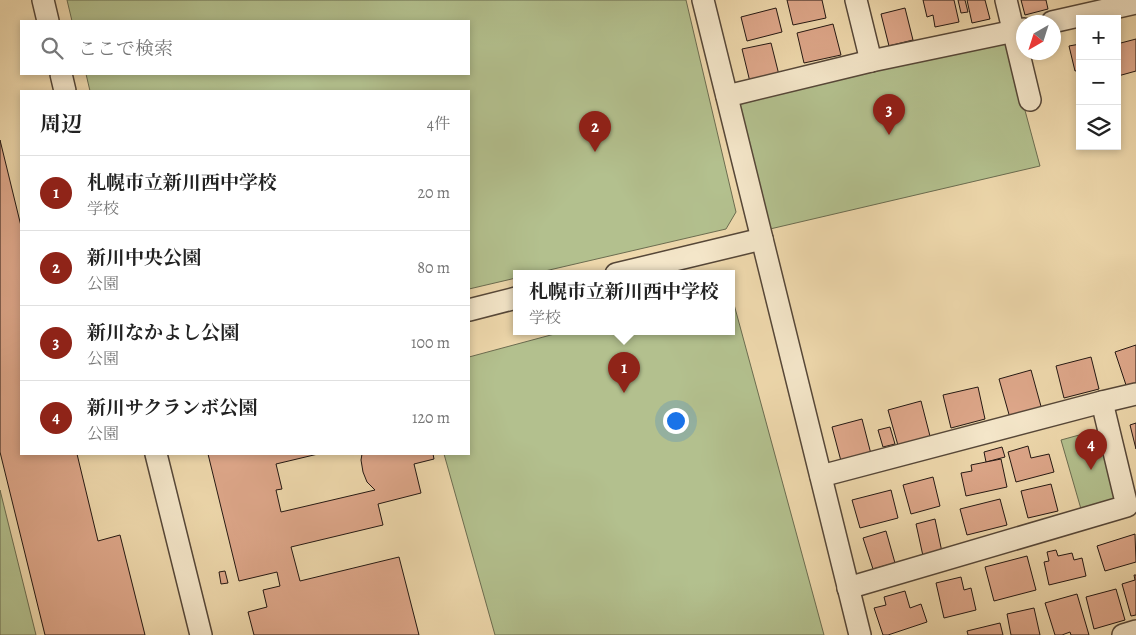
<!DOCTYPE html>
<html lang="ja">
<meta charset="utf-8">
<style>
:root{--surface:#fff;--page:#f2f2f2;--text:#222;--muted:#767676;--line:#e0e0e0;--accent:#8f2418}
body{margin:0;font-family:Alegreya,"Noto Serif JP",serif;background:var(--page);color:var(--text)}
.controls{position:absolute;right:15px;top:15px;display:grid;overflow:hidden;border-radius:0px;box-shadow:0 2px 8px #0003}
.controls button{width:45px;height:45px;display:grid;place-items:center;padding:0;border:0;border-bottom:1px solid var(--line);background:var(--surface);color:var(--text);font:25px sans-serif}
.compass{position:absolute;left:1016px;top:15px;width:45px;height:45px;border-radius:50%;background:var(--surface);box-shadow:0 2px 8px #0003;rotate:219deg}
.you{position:absolute;left:675px;top:420px;width:18px;height:18px;margin:-12px;border:4px solid #fff;border-radius:50%;background:#1a73e8;box-shadow:0 0 0 8px #1a73e833}
.badge{display:grid;place-items:center;width:32px;height:32px;border-radius:50%;background:var(--accent);color:#fff;font-size:16px;font-weight:700}
.pin{position:absolute;translate:-50% -41px;filter:drop-shadow(0 1px 2px #0008)}
.pin::after{content:'';position:absolute;top:26px;width:18px;height:15px;background:inherit;clip-path:polygon(0 0,100% 0,50% 100%)}
.popup{position:absolute;left:513px;top:270px;width:222px;height:65px;box-sizing:border-box;display:grid;place-content:center;border-radius:0px;background:var(--surface);filter:drop-shadow(0 1px 4px #0005);font-size:16px;white-space:nowrap;color:var(--muted)}
.popup b{font-size:19px;color:var(--text)}
.popup::after{content:'';position:absolute;left:50%;top:100%;margin-left:-10px;border:10px solid transparent;border-top-color:var(--surface)}
.list{margin:0;padding:0;list-style:none}
h2{display:flex;justify-content:space-between;align-items:center;height:65px;margin:0;padding:0 20px;font-size:21px}
h2 small{font-size:16px;font-weight:400;color:var(--muted)}
.list li{display:grid;grid-template-columns:32px 1fr auto;gap:15px;align-items:center;box-sizing:border-box;height:75px;padding:0 20px;border-top:1px solid var(--line)}
.list b{display:block;font-size:19px;white-space:nowrap}
.list p{margin:0;font-size:16px;white-space:nowrap;color:var(--muted)}
.list em{font-size:16px;font-style:normal;color:var(--muted)}
.icon{flex:none;width:28px;height:28px;fill:none;stroke:currentColor;stroke-width:2;stroke-linecap:round;stroke-linejoin:round}
.map{position:relative;flex:none;width:1136px;height:635px;overflow:hidden}
.search{position:absolute;background:var(--surface);box-shadow:0 2px 8px #0003;left:20px;top:20px;width:450px;height:55px;display:flex;align-items:center;gap:12px;box-sizing:border-box;padding:0 18px;border-radius:0px;color:var(--muted);font-size:19px}
.panel{position:absolute;background:var(--surface);box-shadow:0 2px 8px #0003;left:20px;top:90px;width:450px;height:365px;border-radius:0px}
.map>svg:first-child{display:block}
.green{fill:#b3c08e;stroke:#6b6c50}
.building{fill:#dea78a;stroke:#231712}
.lines{fill:none;stroke-linecap:round;stroke-linejoin:round}
.street-casing{stroke:#564738;stroke-width:24}
.street{stroke:#f4e6c9;stroke-width:21}
</style>
<div class="map">
<svg width="1136" height="635" viewBox="0 0 1136 635">
<rect width="100%" height="100%" fill="#eed8ac"/>
<filter id="stains"><feTurbulence type="fractalNoise" baseFrequency=".004" numOctaves="4"/><feColorMatrix values="0 0 0 0 .2 0 0 0 0 .09 0 0 0 0 .02 0 0 0 .5 -.17"/></filter>
<radialGradient id="worn" r=".72"><stop offset=".6" stop-color="#630" stop-opacity="0"/><stop offset="1" stop-color="#630" stop-opacity=".3"/></radialGradient>
<g class="green">
<polygon points="67,0 686,0 736,212 726,229 532,274 516,274 516,278 469,289 469,91 90,91 86,74 469,74 469,21 72,21"/>
<polygon points="1006,40 1040,166 770,229 738,104"/>
<polygon points="732,297 824,635 495,635 444,454 469,454 469,357 562,332 732,332"/>
<polygon points="1101,429 1120,500 1081,509 1061,440"/>
<polygon points="0,490 36,635 0,635"/>
</g>
<g class="building">
<polygon points="787,0 822,0 826,18 793,25"/>
<polygon points="923,0 954,0 959,22 935,27 933,15 927,17"/>
<polygon points="958,0 965,0 968,12 961,13"/>
<polygon points="967,0 985,0 990,19 972,23"/>
<polygon points="1021,0 1046,0 1048,9 1025,15"/>
<polygon points="776,8 782,32 747,41 741,17"/>
<polygon points="905,8 913,40 889,46 881,14"/>
<polygon points="833,24 841,55 804,63 797,33"/>
<polygon points="1136,39 1136,71 1118,76 1117,72 1117,44"/>
<polygon points="771,43 779,75 750,82 742,49"/>
<polygon points="1080,44 1080,70 1075,71 1069,46"/>
<polygon points="0,140 21,226 21,454 77,454 98,541 120,535 145,635 45,635 0,452"/>
<polygon points="1136,345 1136,385 1127,388 1115,352"/>
<polygon points="1091,357 1099,389 1064,398 1056,366"/>
<polygon points="1031,370 1042,410 1010,418 999,379"/>
<polygon points="978,387 985,419 951,428 943,395"/>
<polygon points="921,401 931,440 899,449 888,410"/>
<polygon points="862,419 871,454 841,461 832,427"/>
<polygon points="1136,423 1136,449 1130,425"/>
<polygon points="890,427 895,444 883,447 878,430"/>
<polygon points="1028,446 1031,458 1049,454 1054,472 1016,482 1008,452"/>
<polygon points="1002,447 1005,457 986,462 984,452"/>
<polygon points="208,454 318,454 276,464 282,489 276,490 281,512 375,490 367,482 363,472 361,460 362,454 433,454 434,459 414,464 421,493 378,504 383,525 291,547 300,581 399,557 419,635 254,635 248,612 267,607 263,590 280,586 277,572 239,581"/>
<polygon points="1001,459 1007,487 966,496 961,473 972,471 971,465"/>
<polygon points="933,477 940,506 911,514 903,485"/>
<polygon points="1051,484 1058,511 1028,518 1021,491"/>
<polygon points="891,490 898,518 860,528 852,500"/>
<polygon points="1000,499 1007,525 967,535 960,509"/>
<polygon points="935,519 942,552 923,556 916,524"/>
<polygon points="886,531 895,563 873,569 863,538"/>
<polygon points="1135,534 1136,562 1105,571 1097,546"/>
<polygon points="1056,550 1058,556 1072,553 1074,560 1082,558 1086,576 1049,585 1044,562 1049,561 1047,552"/>
<polygon points="1027,556 1036,590 994,601 985,567"/>
<polygon points="225,571 228,583 221,584 219,572"/>
<polygon points="1134,575 1136,575 1136,615 1131,616 1122,584 1135,580"/>
<polygon points="961,577 964,590 971,588 976,610 944,618 936,583"/>
<polygon points="1116,589 1125,620 1094,629 1086,597"/>
<polygon points="905,591 910,608 921,604 927,622 888,635 883,635 874,608 886,605 884,597"/>
<polygon points="1077,594 1089,635 1071,635 1070,632 1062,635 1055,635 1045,603"/>
<polygon points="1034,608 1040,635 1011,635 1007,614"/>
<polygon points="1000,623 1003,635 968,635 967,631"/>
</g>
<g class="lines">
<g class="street-casing">
<g id="street">
<polyline points="43,0 48,21"/>
<polyline points="703,0 860,635"/>
<polyline points="856,0 871,61"/>
<polyline points="1006,0 1030,100"/>
<polyline points="1052,22 1136,3"/>
<polyline points="61,74 65,91"/>
<polyline points="727,96 871,61 1024,29"/>
<polyline points="616,274 762,239"/>
<polyline points="469,310 516,298"/>
<polyline points="156,454 201,635"/>
<polyline points="821,476 1102,402 1136,394"/>
<polyline points="848,588 1127,506 1102,402"/>
<polyline points="1123,635 1136,631"/>
</g>
</g>
<use href="#street" class="street"/>
</g>
<rect width="100%" height="100%" filter="url(#stains)"/>
<rect width="100%" height="100%" fill="url(#worn)"/>
</svg>
<div class="controls">
<button>+</button>
<button>−</button>
<button><svg class="icon" aria-label="layers" viewBox="0 0 24 24"><path d="M12 4l9 5-9 5-9-5zM3 14l9 5 9-5"/></svg></button>
</div>
<svg class="compass" viewBox="-18 -18 36 36"><path d="M0-13l5 13h-10z" fill="#e53935"/><path d="M0 13l5-13h-10z" fill="#767676"/></svg>
<div class="you"></div>
<div class="pin badge" style="left:624px;top:393px">1</div>
<div class="popup"><b>札幌市立新川西中学校</b>学校</div>
<div class="pin badge" style="left:595px;top:152px">2</div>
<div class="pin badge" style="left:889px;top:135px">3</div>
<div class="pin badge" style="left:1091px;top:470px">4</div>
<div class="search"><svg class="icon" aria-label="search" viewBox="0 0 24 24"><circle cx="10" cy="10" r="6"/><path d="M15 15l6 6"/></svg>ここで検索</div>
<section class="panel">
<h2>周辺<small>4件</small></h2>
<ul class="list">
<li><span class="badge">1</span><div><b>札幌市立新川西中学校</b><p>学校</p></div><em>20 m</em></li>
<li><span class="badge">2</span><div><b>新川中央公園</b><p>公園</p></div><em>80 m</em></li>
<li><span class="badge">3</span><div><b>新川なかよし公園</b><p>公園</p></div><em>100 m</em></li>
<li><span class="badge">4</span><div><b>新川サクランボ公園</b><p>公園</p></div><em>120 m</em></li>
</ul>
</section>
</div>
